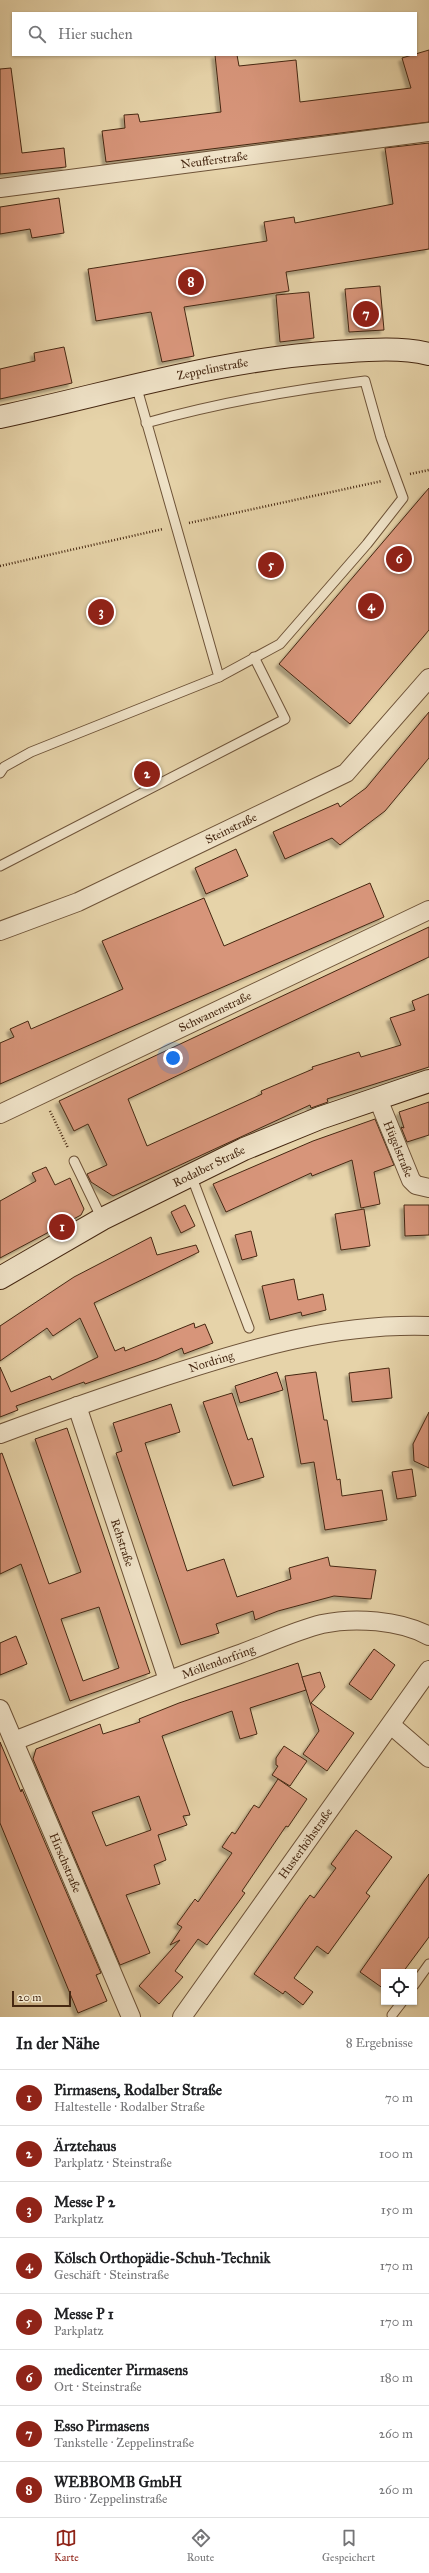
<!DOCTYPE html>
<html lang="de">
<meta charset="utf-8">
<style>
:root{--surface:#fff;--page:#f2f2f2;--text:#202124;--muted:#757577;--line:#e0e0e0;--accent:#8f2418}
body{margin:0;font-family:"IM FELL Great Primer",serif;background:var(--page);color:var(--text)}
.controls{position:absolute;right:12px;bottom:12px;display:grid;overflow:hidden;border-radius:0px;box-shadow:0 1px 3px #0004}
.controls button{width:36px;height:36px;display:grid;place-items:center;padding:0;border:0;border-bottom:1px solid var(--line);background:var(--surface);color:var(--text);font:20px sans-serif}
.scale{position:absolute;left:12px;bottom:10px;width:59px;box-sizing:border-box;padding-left:4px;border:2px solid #462812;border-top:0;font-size:11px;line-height:14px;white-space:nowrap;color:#462812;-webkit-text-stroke:3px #efe2c7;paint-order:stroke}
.you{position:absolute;left:173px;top:1058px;width:14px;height:14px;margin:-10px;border:3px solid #fff;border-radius:50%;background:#1a73e8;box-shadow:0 0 0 6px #1a73e833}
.badge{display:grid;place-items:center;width:26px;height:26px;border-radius:50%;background:var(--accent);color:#fff;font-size:13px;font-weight:700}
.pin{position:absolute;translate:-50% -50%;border:2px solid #fff;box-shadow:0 1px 4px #0006}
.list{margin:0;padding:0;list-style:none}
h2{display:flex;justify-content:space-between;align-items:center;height:52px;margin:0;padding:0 16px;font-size:17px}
h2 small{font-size:13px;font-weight:400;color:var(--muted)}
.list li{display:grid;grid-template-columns:26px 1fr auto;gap:12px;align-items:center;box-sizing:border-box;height:56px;padding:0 16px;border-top:1px solid var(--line)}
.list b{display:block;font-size:15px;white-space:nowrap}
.list p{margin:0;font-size:13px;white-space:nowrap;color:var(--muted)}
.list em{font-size:13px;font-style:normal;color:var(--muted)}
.icon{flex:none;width:22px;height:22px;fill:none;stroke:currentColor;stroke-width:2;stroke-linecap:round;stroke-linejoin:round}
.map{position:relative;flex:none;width:429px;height:2017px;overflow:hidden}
.search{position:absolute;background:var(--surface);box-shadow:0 1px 3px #0004;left:12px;right:12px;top:12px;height:44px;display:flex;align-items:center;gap:10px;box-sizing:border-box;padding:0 14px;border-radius:0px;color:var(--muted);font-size:15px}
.sheet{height:500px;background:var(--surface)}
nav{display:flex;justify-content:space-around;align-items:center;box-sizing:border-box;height:56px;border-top:1px solid var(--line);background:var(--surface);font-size:11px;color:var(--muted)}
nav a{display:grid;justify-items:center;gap:2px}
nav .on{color:var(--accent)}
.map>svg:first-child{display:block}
.building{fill:#d7957a;stroke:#462812;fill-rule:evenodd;filter:url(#shadow)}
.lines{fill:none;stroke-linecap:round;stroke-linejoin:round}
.lane-casing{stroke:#6e5338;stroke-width:11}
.street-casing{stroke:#6e5338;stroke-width:20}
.secondary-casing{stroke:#462812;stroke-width:24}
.path{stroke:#462812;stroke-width:2.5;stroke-dasharray:1 2;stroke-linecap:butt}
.lane{stroke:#efe2c7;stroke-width:9}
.street{stroke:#efe2c7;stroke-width:18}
.secondary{stroke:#efe2c7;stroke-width:22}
.labels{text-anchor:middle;stroke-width:4;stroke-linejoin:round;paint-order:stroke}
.street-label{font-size:12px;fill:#462812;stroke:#efe2c7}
</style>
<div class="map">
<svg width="429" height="2017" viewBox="0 0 429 2017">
<defs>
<filter id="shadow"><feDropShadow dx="-3.5" dy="3.5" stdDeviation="1" flood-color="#0004"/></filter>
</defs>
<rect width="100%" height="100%" fill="#e6d3a9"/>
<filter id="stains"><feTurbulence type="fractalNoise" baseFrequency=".005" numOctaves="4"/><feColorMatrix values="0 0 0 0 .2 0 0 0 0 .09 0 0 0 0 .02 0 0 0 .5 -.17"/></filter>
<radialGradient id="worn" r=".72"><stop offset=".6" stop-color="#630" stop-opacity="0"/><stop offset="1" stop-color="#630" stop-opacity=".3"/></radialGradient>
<g class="building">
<polygon points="429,50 429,122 106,162 102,131 125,128 124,115 138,114 140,122 221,112 215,55 237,55 239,66 296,60 300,102 411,88 402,58"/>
<polygon points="11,68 22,153 64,148 66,167 0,174 0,69"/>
<polygon points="429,143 429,249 286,272 289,291 184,307 194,356 162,362 151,312 96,321 88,269 267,241 264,222 294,217 295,223 393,204 385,148"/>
<polygon points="59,198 64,233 32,238 30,229 0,234 0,207"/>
<polygon points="380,286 384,330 349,332 345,289"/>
<polygon points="309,292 314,338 280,342 276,295"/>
<polygon points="64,347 72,383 0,399 0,369 35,361 34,353"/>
<polygon points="429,488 429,630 350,724 279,664"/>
<polygon points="429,712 429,758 385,811 340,845 332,838 285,859 273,832 338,803 340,807 366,788"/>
<polygon points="236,849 248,876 206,894 195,868"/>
<polygon points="370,883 384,917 0,1084 0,1043 14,1037 10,1029 28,1021 31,1029 123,989 102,941 204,898 224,946"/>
<polygon points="429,927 429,957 128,1099 147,1146 262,1094 261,1091 313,1069 312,1067 359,1052 361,1057 401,1045 390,1018 415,1010 412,1001 429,994 429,1067 327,1099 328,1102 311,1108 310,1105 113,1196 91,1182 87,1174 107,1165 88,1124 74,1131 59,1101"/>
<polygon points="429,1102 429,1135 407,1142 401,1127 404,1128 399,1112"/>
<polygon points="375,1119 394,1165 374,1172 380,1204 361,1208 352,1160 312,1176 311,1173 226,1212 213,1184 313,1141"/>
<polygon points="46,1167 55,1185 70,1178 84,1209 81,1215 0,1258 0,1201 36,1181 32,1173"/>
<polygon points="185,1205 195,1226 181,1233 171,1212"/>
<polygon points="404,1205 429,1205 429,1235 405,1236"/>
<polygon points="364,1209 370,1246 341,1250 335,1214"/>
<polygon points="251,1231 257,1256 242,1260 235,1235"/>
<polygon points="151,1237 157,1255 196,1245 199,1252 94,1303 115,1351 124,1347 125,1351 194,1323 195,1328 205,1324 213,1343 184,1354 182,1348 157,1359 85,1384 84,1382 16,1406 18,1410 0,1417 0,1367 11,1392 50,1376 52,1380 98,1357 80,1318 53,1336 47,1328 0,1361 0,1326 74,1277"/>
<polygon points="294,1279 298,1300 323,1294 326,1310 302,1316 301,1312 270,1320 262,1286"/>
<polygon points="389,1368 392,1398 352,1402 349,1373"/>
<polygon points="277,1372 283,1390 240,1403 235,1386"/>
<polygon points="316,1372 324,1420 327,1420 337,1480 340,1479 342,1496 382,1490 387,1520 325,1530 314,1462 301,1464 285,1376"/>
<polygon points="232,1393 248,1440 252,1438 264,1477 233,1486 203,1402"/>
<polygon points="171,1404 180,1432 145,1443 187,1571 224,1559 237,1597 291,1579 289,1568 328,1557 330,1566 376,1570 371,1599 334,1596 278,1611 255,1620 253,1611 216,1624 219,1633 181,1645 116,1453 122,1451 113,1423"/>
<polygon points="429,1412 429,1468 414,1461 413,1444"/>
<path d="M 67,1428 L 150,1673 L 70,1701 L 21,1564 L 0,1574 L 0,1454 L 2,1453 L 49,1584 L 81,1572 L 35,1439 ZM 99,1607 L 119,1668 L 83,1681 L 61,1619 Z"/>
<polygon points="412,1469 416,1496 397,1499 392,1472"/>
<polygon points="16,1636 27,1664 0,1675 0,1643"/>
<polygon points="374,1649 395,1665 371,1700 349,1684"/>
<path d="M 298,1663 L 306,1690 L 250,1708 L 257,1734 L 240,1739 L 232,1711 L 162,1736 L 190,1815 L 183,1816 L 187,1825 L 158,1835 L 166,1860 L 154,1865 L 160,1884 L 126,1895 L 150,1953 L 120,1965 L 33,1759 L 36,1749 L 100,1724 L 103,1734 L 140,1722 L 139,1719 L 179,1703 ZM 139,1796 L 151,1830 L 106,1846 L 92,1812 Z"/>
<polygon points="320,1672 325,1687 311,1703 354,1733 327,1771 303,1754 319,1731 302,1677"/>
<polygon points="0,1742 21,1792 22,1789 101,1973 96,1975 107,2001 78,2013 0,1823"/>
<polygon points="284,1746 307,1761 290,1786 272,1775 278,1766 276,1765 276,1758"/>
<polygon points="278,1779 307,1799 288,1827 286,1826 242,1891 245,1893 207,1945 198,1939 175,1971 183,1977 159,2004 139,1986 180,1940 170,1945 182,1927 177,1924 195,1899 198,1902 232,1853 222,1847 232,1832 235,1834 254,1805 259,1808"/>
<polygon points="356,1830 392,1857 366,1893 370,1896 328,1954 317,1946 294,1978 313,1992 303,2005 285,1991 283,1994 254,1974 310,1895 314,1898 336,1868 331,1864"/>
<polygon points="429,1874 429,1937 403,1972 384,1972 384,1989 360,1972"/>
</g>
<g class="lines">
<g class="lane-casing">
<g id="lane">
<path d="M 146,423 C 218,403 291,390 365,381 L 381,438 L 403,498 L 367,544 L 280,644 L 219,677"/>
<polyline points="0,773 4,767 31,752 219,677 136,385"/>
<polyline points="0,866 285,719 254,657"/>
<polyline points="74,1161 102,1219"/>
<polyline points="191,1175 249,1328"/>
<polyline points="414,1985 429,1964"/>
<polyline points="392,2015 402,2002"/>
</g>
</g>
<g class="street-casing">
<g id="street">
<path id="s1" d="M 0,188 L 429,132"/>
<path id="s2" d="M 0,931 L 78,902 L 346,773 L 429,678"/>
<path id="s3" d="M 378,1099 L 411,1180 L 416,1185 L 429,1188"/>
<path id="s4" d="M 0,1114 L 429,910"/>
<path id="s5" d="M 77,1406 L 168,1680"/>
<path id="s6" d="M 0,1434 C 54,1414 109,1395 163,1377 C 252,1348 335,1323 429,1326"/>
<path id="s7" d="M 0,1709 L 131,2017"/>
<polyline points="391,1725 429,1758"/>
<path id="s8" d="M 14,1741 C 88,1712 162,1682 237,1655 C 265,1645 294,1631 322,1624 C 354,1617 400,1620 429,1636"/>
<path id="s9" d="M 182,2017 L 429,1670"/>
</g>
</g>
<g class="secondary-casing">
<g id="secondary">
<path id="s10" d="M 0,417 C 112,393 221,359 336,352 C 367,350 398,347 429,354"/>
<path id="s11" d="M 0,1278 L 102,1219 L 244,1149 L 320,1118 L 429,1081"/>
</g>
</g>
<g class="path">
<polyline points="410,474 429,470"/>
<polyline points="189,523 382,481"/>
<polyline points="0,566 163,529"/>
<polyline points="50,1111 68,1148"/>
</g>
<use href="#lane" class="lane"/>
<use href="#street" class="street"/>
<use href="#secondary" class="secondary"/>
</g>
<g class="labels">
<g class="street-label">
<text dy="4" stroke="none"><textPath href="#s1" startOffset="216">Neufferstraße</textPath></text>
<text dy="4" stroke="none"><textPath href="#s10" startOffset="218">Zeppelinstraße</textPath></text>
<text dy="4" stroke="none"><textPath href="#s2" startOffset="253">Steinstraße</textPath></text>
<text dy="4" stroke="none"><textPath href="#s4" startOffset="238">Schwanenstraße</textPath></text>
<text dy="4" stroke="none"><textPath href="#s3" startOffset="54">Hügelstraße</textPath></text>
<text dy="4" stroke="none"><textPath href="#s11" startOffset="237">Rodalber Straße</textPath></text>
<text dy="4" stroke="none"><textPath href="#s6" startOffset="223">Nordring</textPath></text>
<text dy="4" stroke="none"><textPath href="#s5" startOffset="144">Rehstraße</textPath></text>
<text dy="4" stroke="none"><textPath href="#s8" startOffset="219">Möllendorfring</textPath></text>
<text dy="4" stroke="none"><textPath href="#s9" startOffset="213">Husterhöhstraße</textPath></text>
<text dy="4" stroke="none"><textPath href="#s7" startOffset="167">Hirschstraße</textPath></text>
</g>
</g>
<rect width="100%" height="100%" filter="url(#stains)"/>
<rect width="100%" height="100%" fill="url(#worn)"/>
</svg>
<div class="controls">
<button><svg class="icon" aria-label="locate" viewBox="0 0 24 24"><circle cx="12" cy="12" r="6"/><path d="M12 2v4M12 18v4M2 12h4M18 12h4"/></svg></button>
</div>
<div class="scale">20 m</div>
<div class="you"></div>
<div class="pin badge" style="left:62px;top:1227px">1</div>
<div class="pin badge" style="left:147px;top:774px">2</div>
<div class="pin badge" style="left:101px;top:612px">3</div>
<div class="pin badge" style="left:371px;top:606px">4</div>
<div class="pin badge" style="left:271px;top:565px">5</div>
<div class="pin badge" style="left:399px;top:559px">6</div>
<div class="pin badge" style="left:366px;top:314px">7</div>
<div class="pin badge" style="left:191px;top:282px">8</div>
<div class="search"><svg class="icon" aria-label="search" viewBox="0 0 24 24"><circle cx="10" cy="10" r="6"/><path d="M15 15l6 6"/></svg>Hier suchen</div>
</div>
<section class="sheet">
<h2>In der Nähe<small>8 Ergebnisse</small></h2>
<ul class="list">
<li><span class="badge">1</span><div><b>Pirmasens, Rodalber Straße</b><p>Haltestelle · Rodalber Straße</p></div><em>70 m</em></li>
<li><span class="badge">2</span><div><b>Ärztehaus</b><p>Parkplatz · Steinstraße</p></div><em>100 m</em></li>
<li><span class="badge">3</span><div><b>Messe P 2</b><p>Parkplatz</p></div><em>150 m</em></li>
<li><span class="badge">4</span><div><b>Kölsch Orthopädie-Schuh-Technik</b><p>Geschäft · Steinstraße</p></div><em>170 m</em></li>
<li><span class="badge">5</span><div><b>Messe P 1</b><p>Parkplatz</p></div><em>170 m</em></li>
<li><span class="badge">6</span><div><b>medicenter Pirmasens</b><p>Ort · Steinstraße</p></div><em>180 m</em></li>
<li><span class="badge">7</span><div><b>Esso Pirmasens</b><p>Tankstelle · Zeppelinstraße</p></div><em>260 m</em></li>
<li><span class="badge">8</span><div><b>WEBBOMB GmbH</b><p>Büro · Zeppelinstraße</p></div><em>260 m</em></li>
</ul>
</section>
<nav>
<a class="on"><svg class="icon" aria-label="map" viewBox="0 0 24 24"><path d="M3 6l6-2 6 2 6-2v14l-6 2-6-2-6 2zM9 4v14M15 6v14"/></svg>Karte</a>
<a><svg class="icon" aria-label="directions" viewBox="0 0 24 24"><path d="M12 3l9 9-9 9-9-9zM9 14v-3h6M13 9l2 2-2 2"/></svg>Route</a>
<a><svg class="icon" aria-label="saved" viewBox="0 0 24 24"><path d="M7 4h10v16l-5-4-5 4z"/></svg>Gespeichert</a>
</nav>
